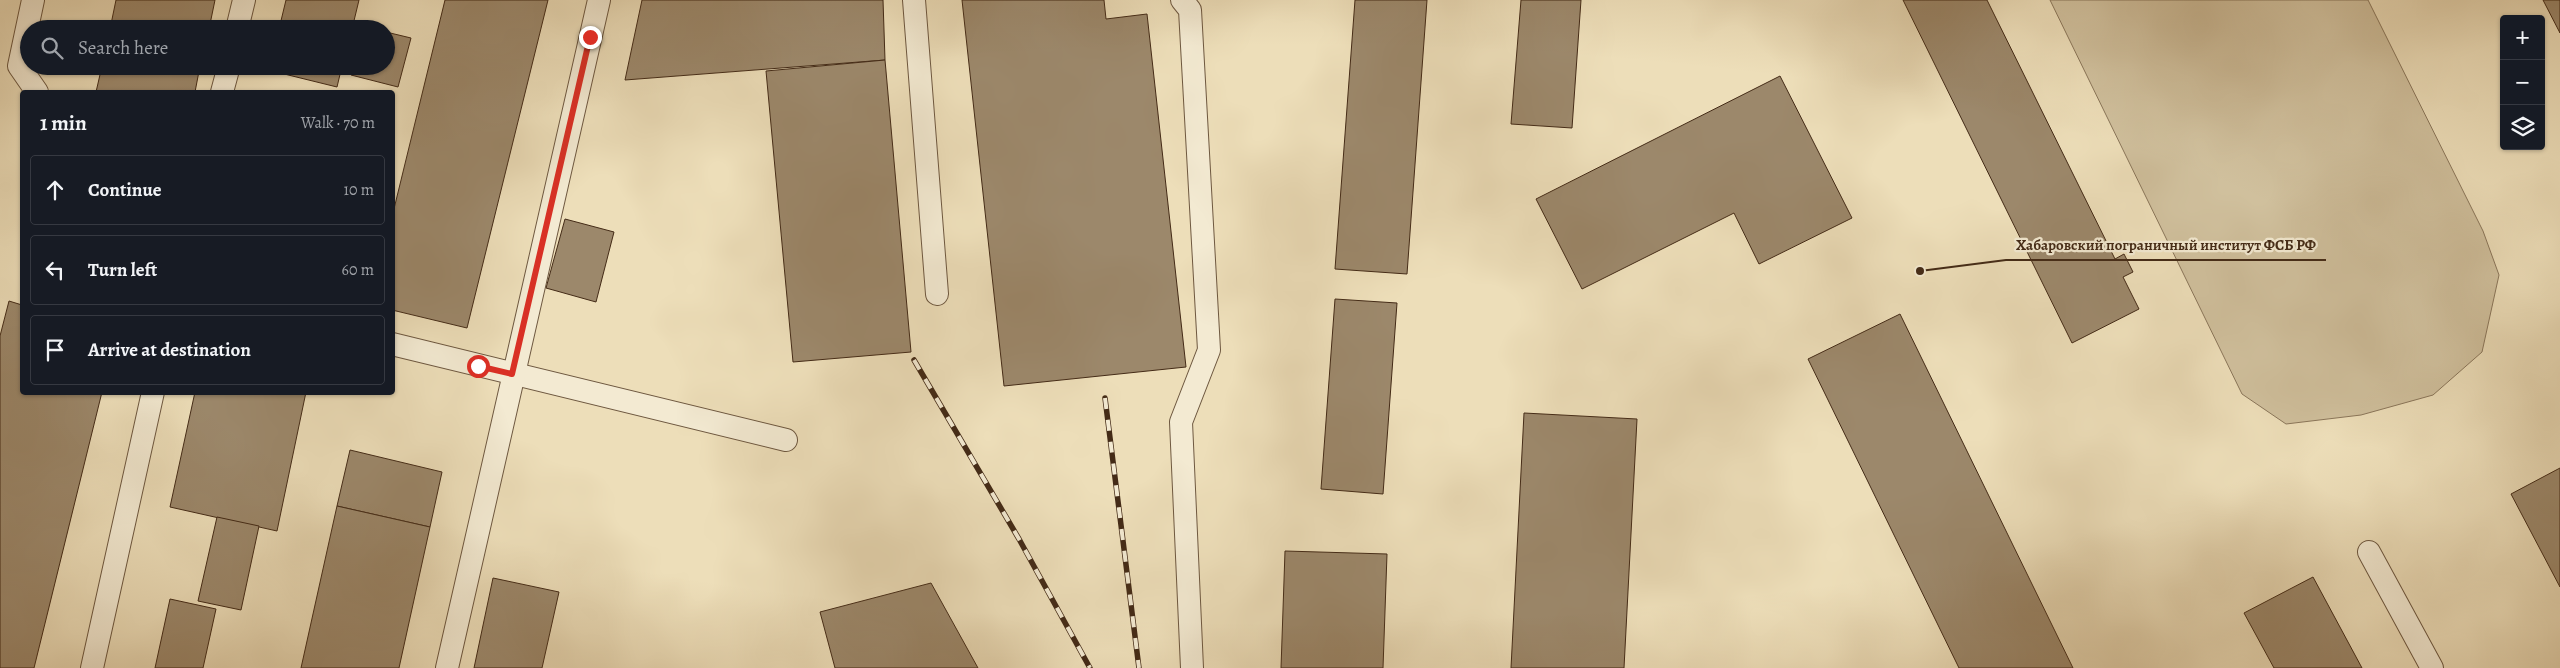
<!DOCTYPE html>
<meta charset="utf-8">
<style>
:root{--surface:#171b24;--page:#20242c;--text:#f1f3f6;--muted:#9ea1a6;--line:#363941}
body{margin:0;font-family:Alegreya,serif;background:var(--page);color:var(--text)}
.controls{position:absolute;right:15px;top:15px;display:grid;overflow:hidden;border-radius:5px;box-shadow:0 1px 4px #0004}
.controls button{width:45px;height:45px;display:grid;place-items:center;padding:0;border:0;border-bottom:1px solid var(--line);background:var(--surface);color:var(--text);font:25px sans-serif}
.stop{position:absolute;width:15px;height:15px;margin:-11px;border:4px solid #d93025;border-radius:50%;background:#fff}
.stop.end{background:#d93025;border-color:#fff;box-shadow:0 1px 5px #0008}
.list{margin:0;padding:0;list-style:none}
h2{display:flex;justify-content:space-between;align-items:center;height:65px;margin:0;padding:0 20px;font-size:21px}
h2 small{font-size:16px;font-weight:400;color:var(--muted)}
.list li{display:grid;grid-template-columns:32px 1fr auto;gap:15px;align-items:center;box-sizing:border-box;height:70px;margin:0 10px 10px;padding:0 10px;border:1px solid var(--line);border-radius:5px}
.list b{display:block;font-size:19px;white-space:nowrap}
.list em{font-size:16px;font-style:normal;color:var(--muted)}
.icon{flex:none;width:28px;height:28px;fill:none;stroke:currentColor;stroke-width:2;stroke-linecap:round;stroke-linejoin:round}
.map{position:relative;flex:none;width:2560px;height:668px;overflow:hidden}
.search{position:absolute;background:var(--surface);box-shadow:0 1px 4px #0004;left:20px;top:20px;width:375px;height:55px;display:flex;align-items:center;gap:12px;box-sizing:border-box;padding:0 18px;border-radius:28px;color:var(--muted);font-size:19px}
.panel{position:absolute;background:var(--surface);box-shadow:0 1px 4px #0004;left:20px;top:90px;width:375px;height:305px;border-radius:5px}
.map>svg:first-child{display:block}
.pitch{fill:#d0c09d;stroke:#8a765a}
.building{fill:#9c886b;stroke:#442b17}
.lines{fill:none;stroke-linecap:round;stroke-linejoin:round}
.service-casing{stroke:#6e5840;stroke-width:24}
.service{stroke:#f3ead2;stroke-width:22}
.rail-casing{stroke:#442b17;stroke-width:5.5}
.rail{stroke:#f3ead2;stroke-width:4;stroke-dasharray:11;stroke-linecap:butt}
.route{stroke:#d93025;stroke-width:6}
.leader{fill:none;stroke:#442b17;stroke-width:2}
.callout-dot{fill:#442b17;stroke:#f3ead2;stroke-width:2}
.callout-label{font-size:15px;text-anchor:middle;font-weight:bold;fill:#442b17;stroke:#f3ead2;stroke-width:4.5;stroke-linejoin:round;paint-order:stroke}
</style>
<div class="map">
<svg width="2560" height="668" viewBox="0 0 2560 668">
<rect width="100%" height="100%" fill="#eddeb9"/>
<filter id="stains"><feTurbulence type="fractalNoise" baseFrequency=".004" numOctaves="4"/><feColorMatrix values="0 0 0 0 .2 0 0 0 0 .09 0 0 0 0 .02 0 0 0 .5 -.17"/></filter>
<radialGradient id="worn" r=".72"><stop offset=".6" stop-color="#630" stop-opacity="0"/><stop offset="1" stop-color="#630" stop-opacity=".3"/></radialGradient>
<polygon class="pitch" points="2050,0 2368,0 2483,231 2499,275 2482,352 2433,395 2361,415 2286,424 2242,394"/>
<g class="building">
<polygon points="116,0 215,0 209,29 110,29"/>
<polygon points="286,0 359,0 352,29 279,29"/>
<polygon points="445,0 548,0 467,328 392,310 392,217"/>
<polygon points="642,0 883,0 885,60 625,80"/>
<polygon points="962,0 1104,0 1106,19 1147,14 1186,367 1004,386"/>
<polygon points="1355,0 1427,0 1407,274 1335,269"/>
<polygon points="1521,0 1581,0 1572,128 1511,124"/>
<polygon points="1903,0 1987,0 2115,259 2124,254 2133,272 2123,277 2139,309 2072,343"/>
<polygon points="2543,0 2560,0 2560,33"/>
<polygon points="386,32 411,38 398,87 351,75 353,66 386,66"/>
<polygon points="885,60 911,352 793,362 766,71"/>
<polygon points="102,66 200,66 195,92 96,92"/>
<polygon points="269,66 342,66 337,87 268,70"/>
<polygon points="1780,76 1852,218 1759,264 1734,213 1582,289 1536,199"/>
<polygon points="565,219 614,232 596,302 546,288"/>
<polygon points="1335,299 1397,303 1383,494 1321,489"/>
<polygon points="9,301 22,305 22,392 102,392 34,668 0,668 0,336"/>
<polygon points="1900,314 2073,668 1959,668 1808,359"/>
<polygon points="195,392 306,392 277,531 170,507"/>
<polygon points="1524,413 1637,419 1624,668 1511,668"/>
<polygon points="350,450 442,472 430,527 337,506"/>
<polygon points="2560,468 2560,587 2511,494"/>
<polygon points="337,506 430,527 399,668 301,668"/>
<polygon points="217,517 259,526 241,610 198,601"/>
<polygon points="1285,551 1387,554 1383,668 1281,668"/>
<polygon points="2313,577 2362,668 2274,668 2244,613"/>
<polygon points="493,578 559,592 542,668 474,668"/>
<polygon points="931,583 978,668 835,668 820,612"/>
<polygon points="170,599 216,609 203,668 155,668"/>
</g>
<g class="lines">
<g class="service-casing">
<g id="service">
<polyline points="33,0 19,66 37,92"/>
<polyline points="914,0 937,294"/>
<polyline points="1182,0 1190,10 1209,350 1181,422 1192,668"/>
<polyline points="237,29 244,0"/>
<polyline points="222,92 229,66"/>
<polyline points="392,344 786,440"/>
<polyline points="2369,552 2432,668"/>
<polyline points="92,668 153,392"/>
<polyline points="447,668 599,0"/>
</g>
</g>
<use href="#service" class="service"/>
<g class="rail-casing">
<g id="rail">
<polyline points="914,360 1019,539 1090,668"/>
<polyline points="1105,398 1139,668"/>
</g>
</g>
<use href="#rail" class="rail"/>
</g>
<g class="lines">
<polyline class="route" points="478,366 512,374 590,37"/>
</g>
<path class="leader" d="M1920 271L2006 260H2326"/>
<circle class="callout-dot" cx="1920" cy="271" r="5"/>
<g class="callout-label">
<text x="2166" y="250">Хабаровский пограничный институт ФСБ РФ</text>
</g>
<rect width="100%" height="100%" filter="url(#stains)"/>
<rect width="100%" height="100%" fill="url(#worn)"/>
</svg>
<div class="controls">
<button>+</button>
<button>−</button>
<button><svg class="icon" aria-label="layers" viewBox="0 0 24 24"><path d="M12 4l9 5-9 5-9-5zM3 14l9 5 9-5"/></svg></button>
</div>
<div class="stop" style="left:478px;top:366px"></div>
<div class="stop end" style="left:590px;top:37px"></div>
<div class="search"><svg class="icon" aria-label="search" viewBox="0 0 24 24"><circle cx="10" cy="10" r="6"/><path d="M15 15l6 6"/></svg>Search here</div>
<section class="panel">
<h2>1 min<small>Walk · 70 m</small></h2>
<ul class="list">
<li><svg class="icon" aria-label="ahead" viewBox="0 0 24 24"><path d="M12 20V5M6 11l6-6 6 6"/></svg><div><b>Continue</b></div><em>10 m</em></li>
<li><svg class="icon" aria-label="left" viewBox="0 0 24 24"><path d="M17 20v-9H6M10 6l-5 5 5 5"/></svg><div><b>Turn left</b></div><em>60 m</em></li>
<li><svg class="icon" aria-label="arrive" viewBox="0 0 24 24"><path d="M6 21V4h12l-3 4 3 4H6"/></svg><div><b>Arrive at destination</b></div></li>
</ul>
</section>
</div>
